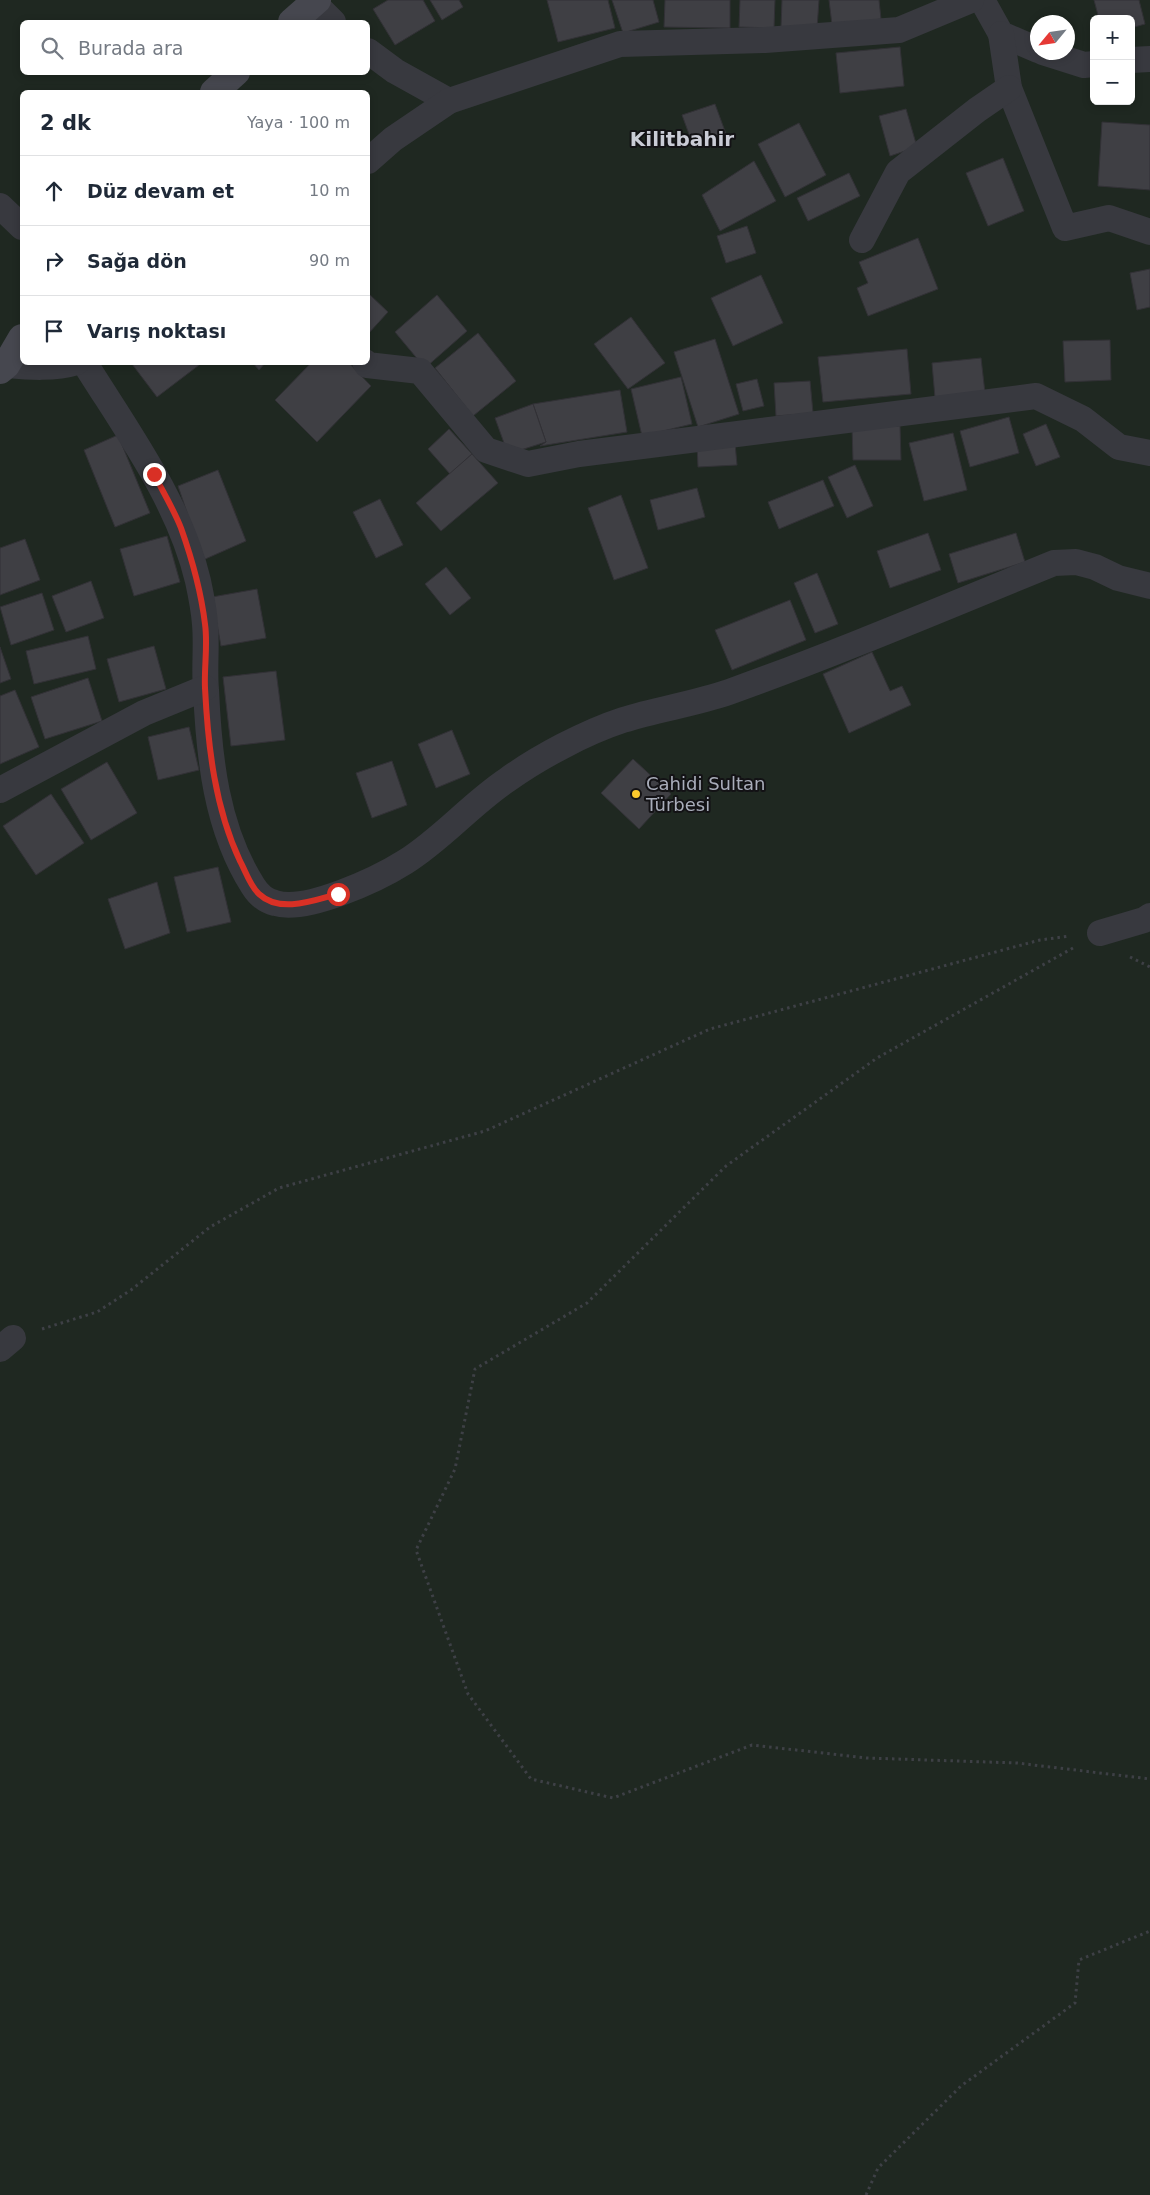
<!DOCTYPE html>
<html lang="tr">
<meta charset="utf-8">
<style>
:root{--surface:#fff;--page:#f2f2f3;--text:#1f2937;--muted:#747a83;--line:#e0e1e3}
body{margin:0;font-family:"DejaVu Sans",sans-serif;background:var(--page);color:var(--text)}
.controls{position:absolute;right:15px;top:15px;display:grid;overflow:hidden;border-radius:8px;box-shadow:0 2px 8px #0003}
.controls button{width:45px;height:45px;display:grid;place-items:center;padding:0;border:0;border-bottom:1px solid var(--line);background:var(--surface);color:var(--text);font:25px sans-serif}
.compass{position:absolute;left:1030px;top:15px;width:45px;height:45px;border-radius:50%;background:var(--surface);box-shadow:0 2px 8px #0003;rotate:241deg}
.stop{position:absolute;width:15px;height:15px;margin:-11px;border:4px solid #d93025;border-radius:50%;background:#fff}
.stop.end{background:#d93025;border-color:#fff;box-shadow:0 1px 5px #0008}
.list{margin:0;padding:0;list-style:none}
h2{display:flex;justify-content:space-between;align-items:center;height:65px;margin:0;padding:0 20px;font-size:21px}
h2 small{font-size:16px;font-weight:400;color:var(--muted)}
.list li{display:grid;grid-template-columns:32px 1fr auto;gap:15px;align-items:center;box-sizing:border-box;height:70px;padding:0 20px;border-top:1px solid var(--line)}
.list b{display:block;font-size:19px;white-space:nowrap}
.list em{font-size:16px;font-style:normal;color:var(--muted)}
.icon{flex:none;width:28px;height:28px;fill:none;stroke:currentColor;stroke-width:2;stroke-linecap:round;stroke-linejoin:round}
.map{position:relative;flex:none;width:1150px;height:2195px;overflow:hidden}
.search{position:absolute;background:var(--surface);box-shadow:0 2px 8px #0003;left:20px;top:20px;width:350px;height:55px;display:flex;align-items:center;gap:12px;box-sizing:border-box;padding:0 18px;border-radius:8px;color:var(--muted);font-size:19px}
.panel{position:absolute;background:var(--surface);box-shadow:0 2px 8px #0003;left:20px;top:90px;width:350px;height:275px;border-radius:8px}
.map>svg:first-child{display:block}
.green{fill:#1f2821;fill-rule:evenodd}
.building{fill:#3f3f44;stroke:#323136}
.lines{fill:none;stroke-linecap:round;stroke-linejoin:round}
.path{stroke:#3e4046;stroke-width:3;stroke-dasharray:2.5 4;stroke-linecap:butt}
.street{stroke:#38393f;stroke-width:26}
.secondary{stroke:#46474f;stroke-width:28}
.route{stroke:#d93025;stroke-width:6}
.poi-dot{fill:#fcc92d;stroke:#131215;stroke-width:2}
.labels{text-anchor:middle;stroke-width:4;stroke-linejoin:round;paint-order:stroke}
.poi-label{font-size:18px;fill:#a9adba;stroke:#131215;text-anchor:start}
.quarter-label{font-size:20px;font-weight:bold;fill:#caccd6;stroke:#131215}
</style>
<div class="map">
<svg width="1150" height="2195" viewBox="0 0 1150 2195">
<rect width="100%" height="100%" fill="#18171a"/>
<path class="green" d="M 0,0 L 1150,0 L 1150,2195 L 0,2195 ZM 1094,19 L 1131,19 L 1131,101 L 1094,101 ZM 22,22 L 368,22 L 368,72 L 22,72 ZM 1038,22 L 1068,22 L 1068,52 L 1038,52 ZM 22,92 L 368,92 L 368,362 L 22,362 Z"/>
<g class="building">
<polygon points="388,0 423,0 435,21 395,45 373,9"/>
<polygon points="430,0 459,0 463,7 442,20"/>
<polygon points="547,0 608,0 615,28 558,42"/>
<polygon points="612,0 653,0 659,22 623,33"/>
<polygon points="665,0 730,0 730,28 664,27"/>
<polygon points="740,0 775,0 774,28 739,27"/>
<polygon points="782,0 819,0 817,29 781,27"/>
<polygon points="829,0 879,0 881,19 832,25"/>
<polygon points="1094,0 1139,0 1145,24 1131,28 1131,19 1099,19"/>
<polygon points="900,47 904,86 840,93 836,53"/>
<polygon points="715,104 726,134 693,145 682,115"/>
<polygon points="906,109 917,147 890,156 879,116"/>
<polygon points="1102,122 1150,125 1150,190 1098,186"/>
<polygon points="799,123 826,175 785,197 758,144"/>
<polygon points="1003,158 1024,211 988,226 966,173"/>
<polygon points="754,161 776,201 720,231 702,195"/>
<polygon points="849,173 860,196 808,221 797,198"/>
<polygon points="747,226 756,253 726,263 717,236"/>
<polygon points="918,238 938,289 868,316 857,288 868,283 859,262"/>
<polygon points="1150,269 1150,307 1137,310 1130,273"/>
<polygon points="761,275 783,323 733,346 711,298"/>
<polygon points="368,293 388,312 368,334"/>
<polygon points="437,295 467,331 425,368 395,332"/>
<polygon points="631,317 665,363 628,389 594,344"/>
<polygon points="478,333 516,381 473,416 435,368"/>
<polygon points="715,339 739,414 698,427 674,352"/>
<polygon points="1110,340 1111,380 1065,382 1063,341"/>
<polygon points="907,349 911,394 823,402 818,357"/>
<polygon points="981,358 985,393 935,398 932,363"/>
<polygon points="134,362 203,362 157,397 132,364"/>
<polygon points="252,362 266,362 259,370"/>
<polygon points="312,362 348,362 371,386 317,442 275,400"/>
<polygon points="681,377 692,424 642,436 631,389"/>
<polygon points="757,379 764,406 743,411 736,384"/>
<polygon points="810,381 813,413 776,416 774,383"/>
<polygon points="620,390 627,432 540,446 546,442 533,404"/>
<polygon points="533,404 546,442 508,454 495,418"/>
<polygon points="1009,417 1019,453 970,467 960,431"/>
<polygon points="1046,424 1060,457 1036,466 1023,434"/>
<polygon points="900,426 901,460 853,460 852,427"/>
<polygon points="449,429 472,454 450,474 428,449"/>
<polygon points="953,433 967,490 924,501 909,443"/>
<polygon points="118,435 150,513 115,527 84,450"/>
<polygon points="735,443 737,465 698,467 697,444"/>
<polygon points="472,454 498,483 441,531 416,503"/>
<polygon points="855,465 873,506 847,518 828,477"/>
<polygon points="218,470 246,541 203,560 178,486"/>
<polygon points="823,480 834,506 779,529 768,502"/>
<polygon points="697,488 705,517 658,530 650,500"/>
<polygon points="621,495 648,568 614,580 588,508"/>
<polygon points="380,499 403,545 376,558 353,512"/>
<polygon points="928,533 941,570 890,588 877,551"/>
<polygon points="1016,533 1025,562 958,583 949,554"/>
<polygon points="167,536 180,582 134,596 120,549"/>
<polygon points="25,539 40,580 0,595 0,548"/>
<polygon points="446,567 471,598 450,615 425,584"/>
<polygon points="817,573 838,624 815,633 794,583"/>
<polygon points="91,581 104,618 66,632 52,596"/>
<polygon points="257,589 266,638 221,646 212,597"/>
<polygon points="42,593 54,630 11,645 0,607"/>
<polygon points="790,600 806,640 732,670 715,630"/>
<polygon points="88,636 96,669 34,684 26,651"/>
<polygon points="154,646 166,689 119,702 107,659"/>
<polygon points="0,647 11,679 0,683"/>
<polygon points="872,652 890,691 902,686 911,705 849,733 823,674"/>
<polygon points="276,671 285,740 231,746 223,677"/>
<polygon points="88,678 102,721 45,739 31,697"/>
<polygon points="15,690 39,747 0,764 0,696"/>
<polygon points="189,727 199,770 158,780 148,737"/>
<polygon points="452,730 470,774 436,788 418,744"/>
<polygon points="633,759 671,794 639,829 601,793"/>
<polygon points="392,761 407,805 372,818 356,773"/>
<polygon points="107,762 137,813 91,840 61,789"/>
<polygon points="51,794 84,843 36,875 3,826"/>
<polygon points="218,867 231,922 187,932 174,877"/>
<polygon points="157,882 170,933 125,949 108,899"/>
</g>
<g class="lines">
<g class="path">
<polyline points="1073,948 877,1058 726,1166 587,1303 475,1369 455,1469 416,1550 468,1694 531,1779 613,1798 752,1745 867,1758 1017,1763 1150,1779"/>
<polyline points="1130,957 1150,967"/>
<polyline points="42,1329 97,1312 131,1290 210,1227 279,1188 485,1131 710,1029 1040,940 1070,936"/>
<polyline points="866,2195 878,2168 961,2086 1075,2003 1079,1960 1150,1931"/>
</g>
<g class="street">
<polyline points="982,0 1001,34 1038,50"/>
<polyline points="314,3 333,22"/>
<polyline points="1001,34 1009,88 1065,228 1109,218 1150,232"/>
<polyline points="368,51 395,71 449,101"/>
<polyline points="1043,52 1084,65 1094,64"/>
<polyline points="1131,60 1150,59"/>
<polyline points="368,161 393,139 449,101 620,44 765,40 899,30 971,0"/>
<polyline points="0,206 22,227"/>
<polyline points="862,240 898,172 977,110 1009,88"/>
<path d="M 84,362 C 127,431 179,501 198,581 C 201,595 204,610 205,624 C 207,646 204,668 206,690 C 209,757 216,828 253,886 C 258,894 266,901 275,903 C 306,913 378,879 405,862 C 442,839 471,804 507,780 C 539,757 586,732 623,720 C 658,709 694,704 729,692 C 838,653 946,607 1054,563 L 1076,562 L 1095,567 L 1118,578 L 1150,586"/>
<polyline points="365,362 367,365 420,371 486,450 528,464 579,454 1036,396 1083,419 1119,447 1150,453"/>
<path d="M 6,365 C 29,367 54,369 77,362"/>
<polyline points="0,790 144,713 205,688"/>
<polyline points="1100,933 1144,920 1150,916"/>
<polyline points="0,1349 13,1338"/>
</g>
<g class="secondary">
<polyline points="292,22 317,0"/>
<polyline points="214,92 236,72"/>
<polyline points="0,370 6,365 22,338"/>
</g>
</g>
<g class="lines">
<path class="route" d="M 154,474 C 163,492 174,510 181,528 C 192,559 201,591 205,624 C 208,645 204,667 205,688 C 208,747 215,808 240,861 C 246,872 250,886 259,894 C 280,914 315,900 338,894"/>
</g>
<circle class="poi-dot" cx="636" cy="794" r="5"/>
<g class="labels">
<g class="poi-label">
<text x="646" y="790">Cahidi Sultan<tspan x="646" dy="21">Türbesi</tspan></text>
</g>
<g class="quarter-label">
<text x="682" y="146">Kilitbahir</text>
</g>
</g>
</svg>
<div class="controls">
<button>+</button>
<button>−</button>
</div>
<svg class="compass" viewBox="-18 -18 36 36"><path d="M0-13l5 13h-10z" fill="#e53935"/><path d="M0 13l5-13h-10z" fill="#747a83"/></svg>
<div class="stop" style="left:338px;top:894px"></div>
<div class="stop end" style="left:154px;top:474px"></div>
<div class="search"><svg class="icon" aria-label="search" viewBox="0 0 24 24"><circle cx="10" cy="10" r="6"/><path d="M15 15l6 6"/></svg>Burada ara</div>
<section class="panel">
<h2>2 dk<small>Yaya · 100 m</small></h2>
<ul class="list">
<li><svg class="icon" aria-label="ahead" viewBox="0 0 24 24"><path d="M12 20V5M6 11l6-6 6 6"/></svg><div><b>Düz devam et</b></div><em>10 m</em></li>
<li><svg class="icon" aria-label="right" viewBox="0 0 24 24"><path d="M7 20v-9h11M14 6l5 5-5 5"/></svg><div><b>Sağa dön</b></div><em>90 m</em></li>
<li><svg class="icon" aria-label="arrive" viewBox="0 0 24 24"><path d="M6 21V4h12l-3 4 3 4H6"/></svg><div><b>Varış noktası</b></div></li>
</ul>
</section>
</div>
